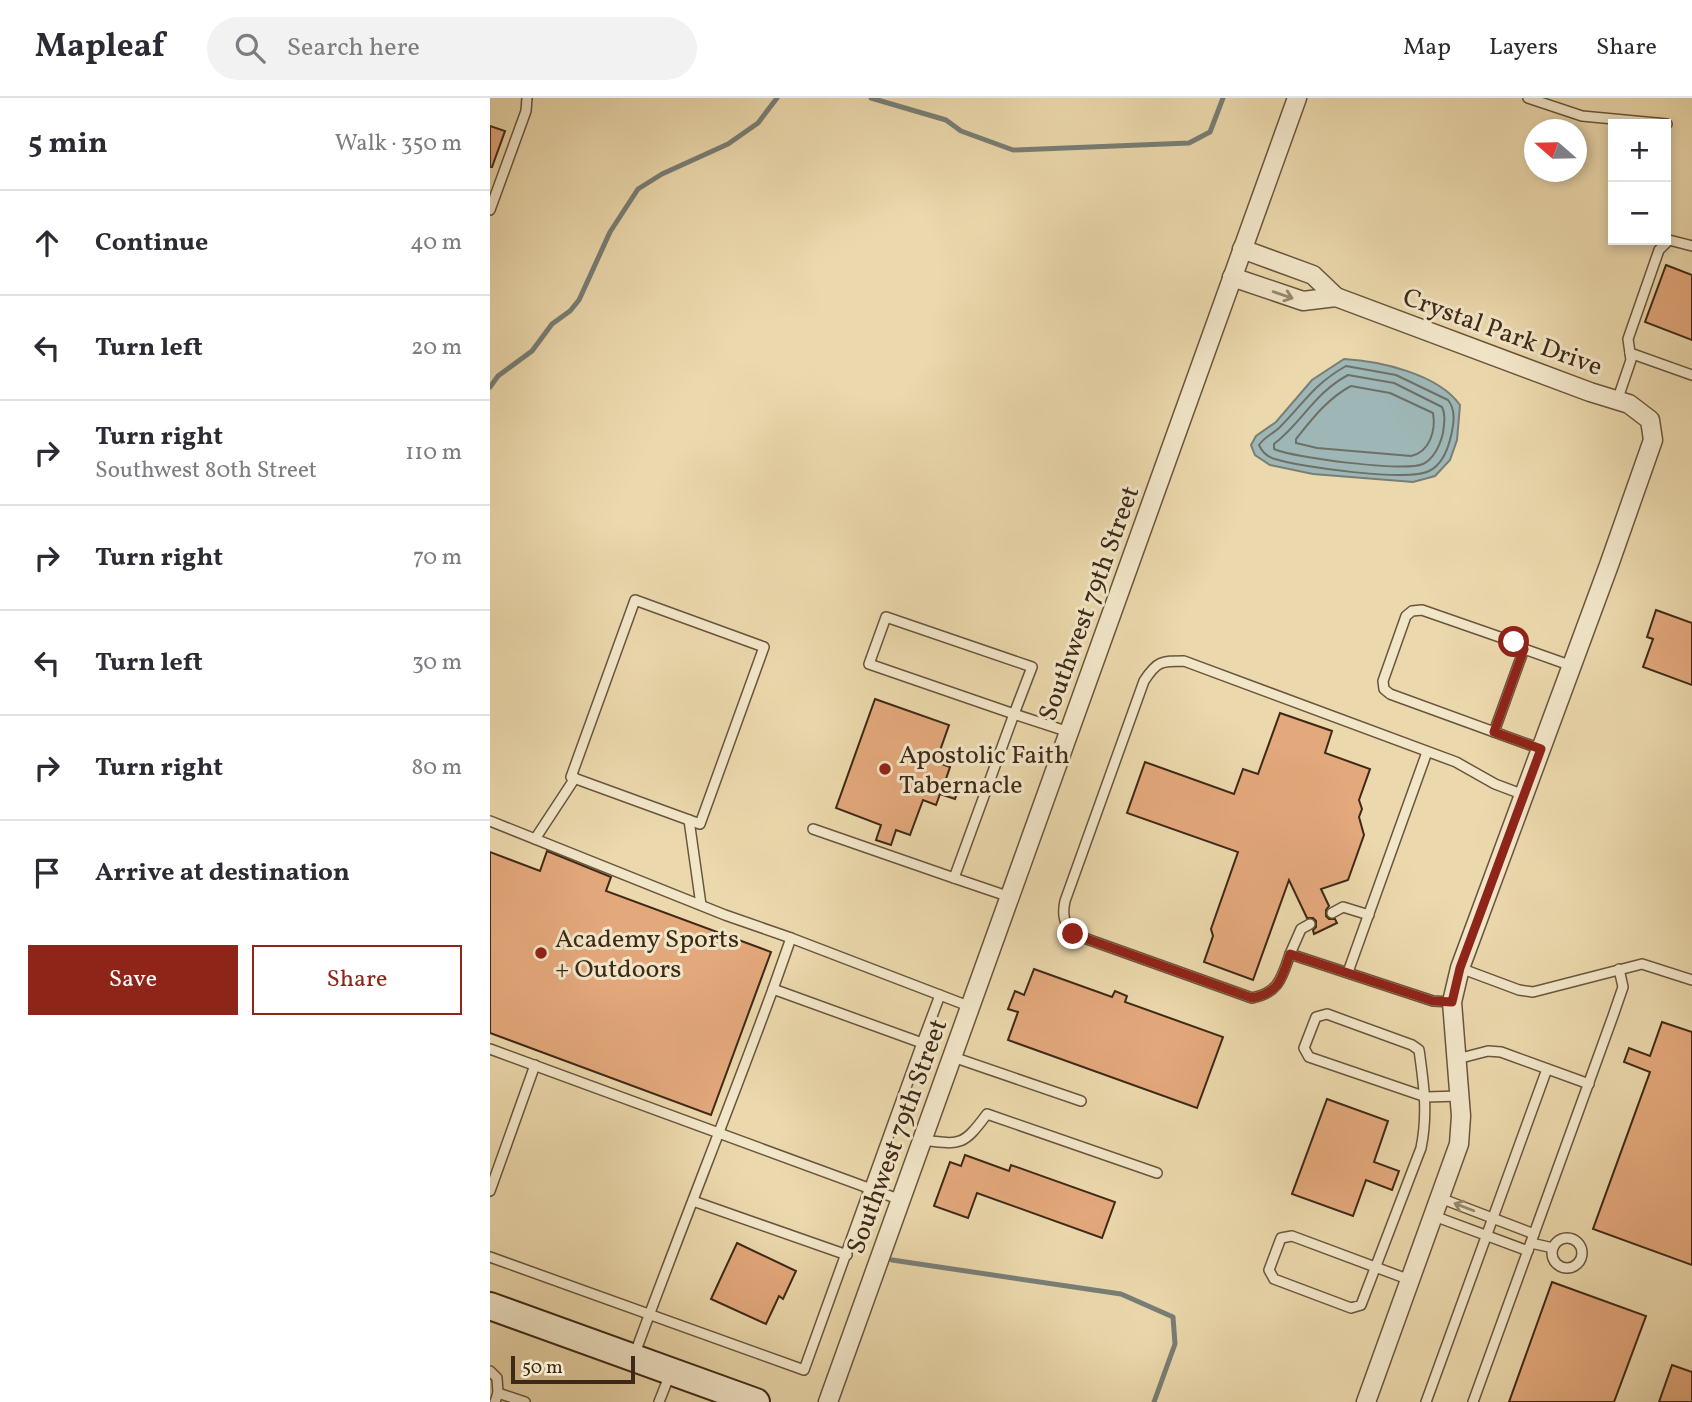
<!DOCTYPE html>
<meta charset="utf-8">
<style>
:root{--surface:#fff;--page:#f2f2f3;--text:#2b2b33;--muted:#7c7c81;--line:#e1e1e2;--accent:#8f2418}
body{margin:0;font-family:Vollkorn,serif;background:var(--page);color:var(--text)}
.controls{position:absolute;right:21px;top:21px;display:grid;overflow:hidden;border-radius:0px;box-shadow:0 4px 10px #0003}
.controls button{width:63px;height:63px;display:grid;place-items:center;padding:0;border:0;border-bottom:2px solid var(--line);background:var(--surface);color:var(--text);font:35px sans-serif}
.compass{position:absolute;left:1034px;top:21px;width:63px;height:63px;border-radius:50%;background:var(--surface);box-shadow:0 4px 10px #0003;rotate:290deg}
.scale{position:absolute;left:21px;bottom:18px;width:124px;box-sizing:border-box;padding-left:7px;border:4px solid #3e2917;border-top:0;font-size:19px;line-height:24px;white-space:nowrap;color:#3e2917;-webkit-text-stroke:5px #f2e6c9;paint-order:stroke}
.stop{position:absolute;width:21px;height:21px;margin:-16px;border:5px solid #8f2418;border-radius:50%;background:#fff}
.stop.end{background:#8f2418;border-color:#fff;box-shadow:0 2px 7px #0008}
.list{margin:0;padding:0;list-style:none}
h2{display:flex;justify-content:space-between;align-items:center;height:91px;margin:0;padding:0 28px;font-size:30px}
h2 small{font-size:23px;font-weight:400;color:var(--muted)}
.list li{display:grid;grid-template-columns:46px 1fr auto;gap:21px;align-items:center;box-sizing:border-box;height:105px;padding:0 28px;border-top:2px solid var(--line)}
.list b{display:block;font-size:26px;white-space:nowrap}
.list p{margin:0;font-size:23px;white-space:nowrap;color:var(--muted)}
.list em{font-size:23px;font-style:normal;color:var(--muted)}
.actions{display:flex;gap:14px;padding:21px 28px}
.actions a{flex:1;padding:16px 0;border:2px solid var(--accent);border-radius:0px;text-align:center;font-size:24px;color:var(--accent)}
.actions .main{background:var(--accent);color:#fff}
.icon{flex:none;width:38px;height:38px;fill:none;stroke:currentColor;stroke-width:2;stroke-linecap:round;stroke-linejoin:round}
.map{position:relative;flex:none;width:1202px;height:1304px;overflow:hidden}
header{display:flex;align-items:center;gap:42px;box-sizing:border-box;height:98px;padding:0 35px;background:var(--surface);border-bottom:2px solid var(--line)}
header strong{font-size:33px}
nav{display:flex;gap:38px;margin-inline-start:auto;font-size:24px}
.search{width:490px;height:63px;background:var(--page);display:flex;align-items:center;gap:18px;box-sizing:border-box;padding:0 24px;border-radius:38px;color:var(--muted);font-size:26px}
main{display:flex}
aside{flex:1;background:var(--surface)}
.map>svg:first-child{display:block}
.water{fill:#9eb7b6;stroke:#787e76;stroke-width:2}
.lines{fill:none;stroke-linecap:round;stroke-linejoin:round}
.shore{stroke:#6e7066;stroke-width:2}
.stream{stroke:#787e76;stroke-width:5}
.building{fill:#e3a87b;stroke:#3e2917;stroke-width:2}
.service-casing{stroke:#69553c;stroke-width:12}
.minor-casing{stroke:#69553c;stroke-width:21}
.secondary-casing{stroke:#3e2917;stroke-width:30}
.service{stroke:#f2e6c9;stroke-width:9}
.minor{stroke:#f2e6c9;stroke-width:18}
.secondary{stroke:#f2e6c9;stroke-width:26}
.oneway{stroke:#988870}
.route{stroke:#8f2418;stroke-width:9}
.poi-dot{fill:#8f2418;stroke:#f2e6c9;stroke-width:2.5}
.labels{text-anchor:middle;stroke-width:6;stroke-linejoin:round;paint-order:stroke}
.street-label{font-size:26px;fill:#3e2917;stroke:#f2e6c9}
.poi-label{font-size:26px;fill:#3e2917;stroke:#f2e6c9;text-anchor:start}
</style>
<header>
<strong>Mapleaf</strong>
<div class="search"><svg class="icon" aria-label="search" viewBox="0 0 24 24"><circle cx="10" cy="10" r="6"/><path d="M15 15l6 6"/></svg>Search here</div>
<nav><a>Map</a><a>Layers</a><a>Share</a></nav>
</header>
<main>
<aside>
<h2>5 min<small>Walk · 350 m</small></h2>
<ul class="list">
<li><svg class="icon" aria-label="ahead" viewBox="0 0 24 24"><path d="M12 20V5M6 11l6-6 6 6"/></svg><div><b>Continue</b></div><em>40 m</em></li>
<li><svg class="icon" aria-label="left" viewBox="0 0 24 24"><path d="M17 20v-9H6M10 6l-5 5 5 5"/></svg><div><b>Turn left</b></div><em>20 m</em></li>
<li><svg class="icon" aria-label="right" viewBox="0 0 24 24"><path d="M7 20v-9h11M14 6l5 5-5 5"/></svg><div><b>Turn right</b><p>Southwest 80th Street</p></div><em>110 m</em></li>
<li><svg class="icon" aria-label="right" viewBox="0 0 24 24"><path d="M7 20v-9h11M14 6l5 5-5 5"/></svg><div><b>Turn right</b></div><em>70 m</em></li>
<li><svg class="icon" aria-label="left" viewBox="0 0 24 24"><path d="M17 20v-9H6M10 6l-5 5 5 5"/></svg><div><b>Turn left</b></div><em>30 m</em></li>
<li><svg class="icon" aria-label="right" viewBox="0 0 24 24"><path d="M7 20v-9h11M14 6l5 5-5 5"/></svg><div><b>Turn right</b></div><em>80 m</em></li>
<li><svg class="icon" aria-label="arrive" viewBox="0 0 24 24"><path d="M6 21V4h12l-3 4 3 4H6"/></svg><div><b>Arrive at destination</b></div></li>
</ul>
<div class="actions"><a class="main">Save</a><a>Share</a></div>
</aside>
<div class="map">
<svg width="1202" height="1304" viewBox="0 0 1202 1304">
<rect width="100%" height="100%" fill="#ebd8ac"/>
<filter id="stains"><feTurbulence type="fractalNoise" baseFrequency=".00286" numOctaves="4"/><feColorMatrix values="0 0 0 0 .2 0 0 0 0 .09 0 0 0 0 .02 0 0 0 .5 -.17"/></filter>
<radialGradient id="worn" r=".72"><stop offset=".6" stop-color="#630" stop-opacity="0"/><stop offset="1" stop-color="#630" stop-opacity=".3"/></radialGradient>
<path class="water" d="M 854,261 C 890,263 948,276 970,307 L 967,342 L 960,362 L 945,378 L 923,384 L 823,376 L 780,367 L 765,357 L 761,347 L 766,338 L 786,324 L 822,282 Z"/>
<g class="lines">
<g class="shore">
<path d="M 856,268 L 906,277 L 958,302 C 966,312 964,325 961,338 C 958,351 952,367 939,373 C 918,384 809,369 785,361 C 778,359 772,354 769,347 C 774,339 783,336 790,329 C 814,305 824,286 856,268 Z"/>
<path d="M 858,277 L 904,285 L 952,309 C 956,317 954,326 953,335 C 950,347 945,360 933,366 C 915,374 804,360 784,351 L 784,346 C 812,325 823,296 858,277 Z"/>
<path d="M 861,288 L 900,295 L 943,315 C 946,332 940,354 921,358 L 827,350 L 806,345 L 806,341 C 822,321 838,300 861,288 Z"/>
</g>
<g class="stream">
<polyline points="381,0 456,22 471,33 523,52 699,45 720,34 733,0"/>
<polyline points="0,289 8,278 42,253 62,226 80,213 89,202 120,134 148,91 172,76 238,46 268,25 287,0"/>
<polyline points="402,1162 631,1196 683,1219 685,1246 664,1304"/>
</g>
</g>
<g class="building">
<polygon points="0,28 15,33 2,69 0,69"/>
<polygon points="1176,167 1202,177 1202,242 1155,224"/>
<polygon points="1166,512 1202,525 1202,587 1153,569 1163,541 1157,539"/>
<polygon points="385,601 459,627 446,664 460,669 456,681 470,686 465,701 450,696 446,707 433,702 420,737 406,732 401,747 386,742 391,727 346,710"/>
<polygon points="790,615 842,633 835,655 880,671 869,702 872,711 869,719 874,737 858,782 831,791 839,808 836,812 836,818 839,821 845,821 847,825 824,836 823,832 826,829 826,823 823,820 817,820 799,782 763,882 714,864 723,838 721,831 748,754 637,715 655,664 744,696 753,671 768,676"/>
<polygon points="57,753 121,779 116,793 281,854 221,1017 0,935 0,754 50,773"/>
<polygon points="544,871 622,899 625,893 637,898 635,904 733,939 707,1010 518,942 528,914 518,911 525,893 534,897"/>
<polygon points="1172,924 1202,934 1202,1167 1103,1131 1160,974 1134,964 1139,950 1160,958"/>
<polygon points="837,1001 898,1023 884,1064 909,1073 902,1092 876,1082 863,1118 802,1096"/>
<polygon points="475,1057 519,1073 521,1067 625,1104 612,1140 487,1095 478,1120 444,1108 460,1064 471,1068"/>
<polygon points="247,1145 306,1173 293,1201 289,1198 276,1226 221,1201"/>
<polygon points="1062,1184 1156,1218 1124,1304 1019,1304"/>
<polygon points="1182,1267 1202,1274 1202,1304 1169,1304"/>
</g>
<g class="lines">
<g class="service-casing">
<g id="service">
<polyline points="1038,0 1092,18 1177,26"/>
<polyline points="0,112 36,13 37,0"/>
<polyline points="1140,255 1202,277"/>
<polyline points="1127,303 1141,262 1138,241 1169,152 1179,142 1202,148"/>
<polygon points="145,502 274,549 210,726 81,679"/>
<polygon points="396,519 542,569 524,616 379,566"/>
<polyline points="1004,634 1034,551"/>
<polyline points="1051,651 900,596 894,591 893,583 916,518 922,513 932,512 1024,544 1034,551 1082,568"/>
<polyline points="199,722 211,807"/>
<polyline points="0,723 235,817 301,840"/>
<polyline points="323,731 464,780"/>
<polyline points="45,741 85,680"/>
<polyline points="520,799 464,780 524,616 579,634"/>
<polyline points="842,815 853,809 879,817"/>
<polyline points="800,856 811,831 820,826"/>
<polyline points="970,870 1029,892 1043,894 1152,866 1202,882"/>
<polyline points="858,874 937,654"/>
<polyline points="283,891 301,840 481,909"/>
<path d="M 962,904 L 943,903 L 800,856 C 792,879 789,895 762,900 L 583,836 C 574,825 572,817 575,803 L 654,583 C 667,563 671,563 694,563 L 966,664 L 1005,686 L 1034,697"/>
<polyline points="432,945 450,897"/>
<polyline points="0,951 411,1102"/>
<polyline points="463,959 591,1003"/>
<polyline points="967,961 998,953 1011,954 1099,986"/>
<path d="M 433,1042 C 471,1047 473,1048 497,1016 L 667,1075"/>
<polyline points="0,1093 45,967"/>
<polyline points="950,1100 1044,1136"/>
<polyline points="203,1103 357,1157"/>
<polyline points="944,1118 1038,1153"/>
<circle cx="1077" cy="1155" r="15"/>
<polyline points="1041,1145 1063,1150"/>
<path d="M 0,1159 L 314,1272 L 432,945 L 283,891 C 238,1014 189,1135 144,1258"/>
<path d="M 920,1182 L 802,1138 L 791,1140 L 779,1172 L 784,1181 L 861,1210 L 871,1207 L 931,1050 C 938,1016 934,987 929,952 L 922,947 L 837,916 L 826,919 L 814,950 L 819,959 L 936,999 L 970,998"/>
<polyline points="0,1273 7,1280 8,1295 5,1304"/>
<polyline points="8,1295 35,1304"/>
<polyline points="169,1304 180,1276"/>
<polyline points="936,1304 1057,971"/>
<polyline points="983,1304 1123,918 1133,889 1129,871"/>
</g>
</g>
<g class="minor-casing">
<g id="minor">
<polyline points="752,151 823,177 846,199 1100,294 1139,306 1160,322 1163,342 1119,467 970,870 962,904 971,1018 969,1046 876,1304"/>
<polyline points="742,179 813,203 846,199"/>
<polyline points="338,1304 807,0"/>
</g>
</g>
<g class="secondary-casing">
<polyline id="secondary" points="0,1208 266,1304"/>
</g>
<use href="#service" class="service"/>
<use href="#minor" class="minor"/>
<use href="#secondary" class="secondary"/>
</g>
<defs><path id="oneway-shaft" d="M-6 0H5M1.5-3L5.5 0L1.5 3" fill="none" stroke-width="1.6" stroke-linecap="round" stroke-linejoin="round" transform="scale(1.75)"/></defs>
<g class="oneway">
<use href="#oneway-shaft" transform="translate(793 197) rotate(19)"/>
<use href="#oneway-shaft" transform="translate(974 1109) rotate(-159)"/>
</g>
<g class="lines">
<path class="route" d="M 583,836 L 762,900 C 789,895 792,880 800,856 L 943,903 L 962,904 L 970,870 L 1051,651 L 1004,634 L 1034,551 L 1024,544"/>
</g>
<g class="poi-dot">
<circle cx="395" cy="671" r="7"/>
<circle cx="51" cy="855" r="7"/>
</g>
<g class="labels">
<g class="street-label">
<text transform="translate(1013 233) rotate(20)" y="9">Crystal Park Drive</text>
<text transform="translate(598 505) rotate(-70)" y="9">Southwest 79th Street</text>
<text transform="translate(406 1038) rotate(-70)" y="9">Southwest 79th Street</text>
</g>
<g class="poi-label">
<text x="409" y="665">Apostolic Faith<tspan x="409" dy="30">Tabernacle</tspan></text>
<text x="65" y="849">Academy Sports<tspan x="65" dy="30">+ Outdoors</tspan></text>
</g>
</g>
<rect width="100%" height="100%" filter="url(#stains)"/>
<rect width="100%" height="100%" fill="url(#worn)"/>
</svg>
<div class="controls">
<button>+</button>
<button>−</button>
</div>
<svg class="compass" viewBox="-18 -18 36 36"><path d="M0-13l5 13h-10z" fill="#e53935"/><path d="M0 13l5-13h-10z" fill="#7c7c81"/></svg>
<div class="scale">50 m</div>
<div class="stop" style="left:1024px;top:544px"></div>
<div class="stop end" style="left:583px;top:836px"></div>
</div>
</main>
